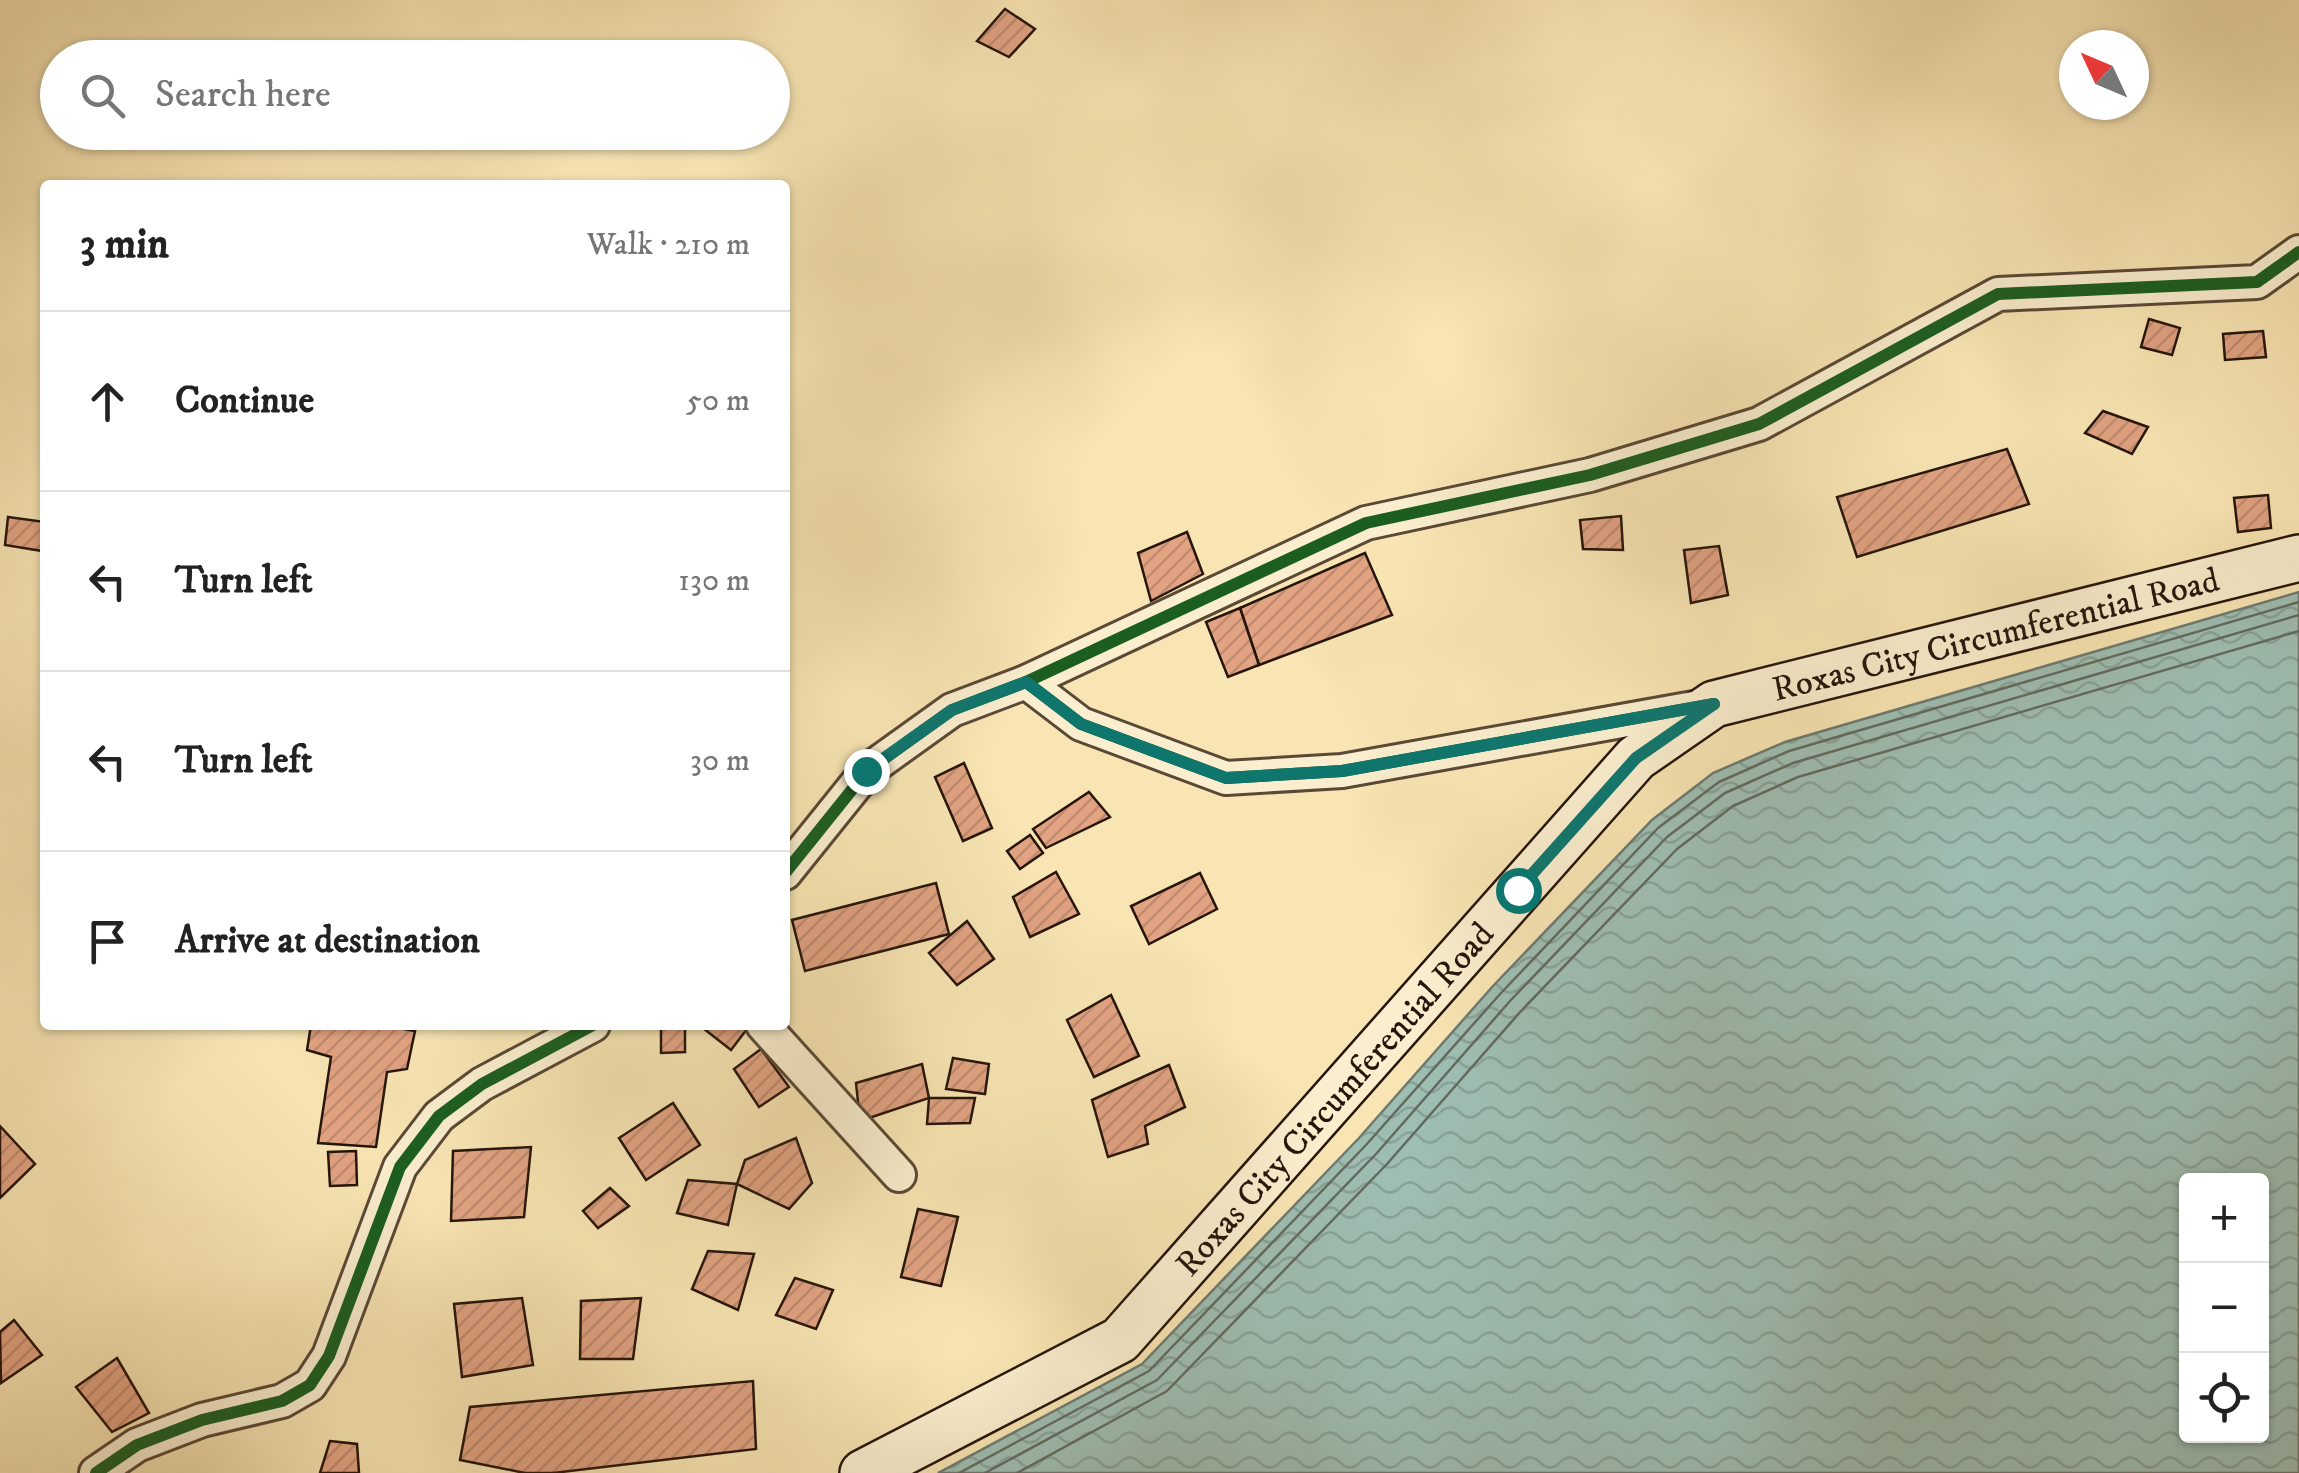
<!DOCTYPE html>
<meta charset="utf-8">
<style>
:root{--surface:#fff;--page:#f6f6f6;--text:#222;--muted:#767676;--line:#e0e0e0}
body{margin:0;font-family:"IM FELL DW Pica",serif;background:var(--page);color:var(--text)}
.controls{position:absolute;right:30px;bottom:30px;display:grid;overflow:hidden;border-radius:10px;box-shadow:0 2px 8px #0004}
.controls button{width:90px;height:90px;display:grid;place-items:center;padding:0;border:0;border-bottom:2px solid var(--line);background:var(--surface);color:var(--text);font:50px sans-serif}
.compass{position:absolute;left:2059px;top:30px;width:90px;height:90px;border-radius:50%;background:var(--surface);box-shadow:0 2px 8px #0004;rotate:314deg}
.stop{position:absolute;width:30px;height:30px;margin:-22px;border:8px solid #0f766e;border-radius:50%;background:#fff}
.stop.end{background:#0f766e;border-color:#fff;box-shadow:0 2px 10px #0008}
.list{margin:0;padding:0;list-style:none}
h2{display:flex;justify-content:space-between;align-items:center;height:130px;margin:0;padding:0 40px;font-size:42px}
h2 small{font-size:32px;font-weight:400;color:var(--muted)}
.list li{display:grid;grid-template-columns:65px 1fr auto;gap:30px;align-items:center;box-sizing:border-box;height:180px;padding:0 40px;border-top:2px solid var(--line)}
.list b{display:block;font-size:38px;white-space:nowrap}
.list em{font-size:32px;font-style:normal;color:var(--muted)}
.icon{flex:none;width:55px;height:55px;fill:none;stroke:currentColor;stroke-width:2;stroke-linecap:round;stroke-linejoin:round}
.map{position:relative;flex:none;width:2299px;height:1473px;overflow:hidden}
.search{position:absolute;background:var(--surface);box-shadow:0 2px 8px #0004;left:40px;top:40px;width:750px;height:110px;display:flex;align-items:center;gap:25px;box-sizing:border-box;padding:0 35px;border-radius:55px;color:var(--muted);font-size:38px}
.panel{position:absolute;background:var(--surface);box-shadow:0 2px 8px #0004;left:40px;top:180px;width:750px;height:850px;border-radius:10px}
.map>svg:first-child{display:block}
.water{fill:url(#water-waves);stroke:#6e7a70;stroke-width:2.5;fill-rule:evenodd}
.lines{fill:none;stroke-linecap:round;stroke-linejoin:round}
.shore{stroke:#626a5f;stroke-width:2.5}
.building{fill:url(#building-hatch);stroke:#26150c;stroke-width:2.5}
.minor-casing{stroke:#5a4936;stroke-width:38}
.secondary-casing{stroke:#26150c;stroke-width:50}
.minor{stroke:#faeece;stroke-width:32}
.secondary{stroke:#faeece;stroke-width:45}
.cycleway-casing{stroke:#faeece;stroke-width:19}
.cycleway{stroke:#1b5e20;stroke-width:12}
.route{stroke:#0f766e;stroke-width:12}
.labels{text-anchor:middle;stroke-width:8;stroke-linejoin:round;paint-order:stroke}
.street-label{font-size:35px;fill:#26150c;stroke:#faeece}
</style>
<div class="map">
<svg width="2299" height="1473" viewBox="0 0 2299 1473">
<defs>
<pattern id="water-waves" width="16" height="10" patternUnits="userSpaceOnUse" patternTransform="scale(2.5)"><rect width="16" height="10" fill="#9ebeb2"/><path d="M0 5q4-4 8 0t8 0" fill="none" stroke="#88a298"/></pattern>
<pattern id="building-hatch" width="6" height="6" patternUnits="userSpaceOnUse" patternTransform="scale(2.5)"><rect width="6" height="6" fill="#e1a382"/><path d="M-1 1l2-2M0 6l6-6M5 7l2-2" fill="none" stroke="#c18b6f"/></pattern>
</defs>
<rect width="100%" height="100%" fill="#f8e5b3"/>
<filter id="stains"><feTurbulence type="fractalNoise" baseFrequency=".002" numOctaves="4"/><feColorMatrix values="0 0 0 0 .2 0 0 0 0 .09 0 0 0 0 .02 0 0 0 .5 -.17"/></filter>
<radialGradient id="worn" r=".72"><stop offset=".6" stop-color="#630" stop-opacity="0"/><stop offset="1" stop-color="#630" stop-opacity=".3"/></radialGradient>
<path class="water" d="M 2299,592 L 2299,1473 L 938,1473 L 1142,1364 L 1359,1138 L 1493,986 L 1652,820 L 1713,773 L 1785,742 ZM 2186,1180 L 2262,1180 L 2262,1436 L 2186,1436 Z"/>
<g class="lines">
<g class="shore">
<polyline points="959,1473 1149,1371 1366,1145 1501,993 1658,828 1719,782 1789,751 2299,602"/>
<polyline points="985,1473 1157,1380 1376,1154 1510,1001 1667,837 1725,793 1793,763 2299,615"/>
<polyline points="1017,1473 1167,1391 1387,1164 1521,1011 1677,849 1733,806 1798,777 2299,631"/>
</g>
</g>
<g class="building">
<polygon points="1005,9 1035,29 1009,57 977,41"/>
<polygon points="2149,319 2180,328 2172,355 2141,347"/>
<polygon points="2263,331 2266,357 2225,360 2223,334"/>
<polygon points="2103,411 2148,427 2132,454 2085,433"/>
<polygon points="2007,449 2029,504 1857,557 1837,497"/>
<polygon points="2268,495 2271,528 2238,532 2234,498"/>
<polygon points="1621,516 1623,550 1583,549 1580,520"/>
<polygon points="8,517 45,522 42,551 5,545"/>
<polygon points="1187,532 1203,574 1151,601 1138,553"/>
<polygon points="1719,546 1728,595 1691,603 1684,550"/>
<polygon points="1365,553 1392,615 1259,665 1240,608"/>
<polygon points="1240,608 1259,665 1228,677 1206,622"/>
<polygon points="964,763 992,828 963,841 935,777"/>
<polygon points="1089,792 1110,817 1046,848 1033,829"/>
<polygon points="1030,835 1043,853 1020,869 1007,851"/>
<polygon points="1056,872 1079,914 1030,937 1013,897"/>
<polygon points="1200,873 1217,909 1149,944 1131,906"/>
<polygon points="936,883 949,934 805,971 792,920"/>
<polygon points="967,921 994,959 957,985 929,953"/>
<polygon points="1111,995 1139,1056 1094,1077 1067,1020"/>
<polygon points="311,1025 382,1025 415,1031 407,1069 387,1072 376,1147 318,1143 331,1057 307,1050"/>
<polygon points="661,1025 685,1025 685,1052 661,1053"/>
<polygon points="699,1025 742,1025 747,1029 731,1050"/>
<polygon points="761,1049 789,1087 759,1107 734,1069"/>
<polygon points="953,1058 989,1064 985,1094 946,1089"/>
<polygon points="922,1064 929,1098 860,1121 856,1083"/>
<polygon points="1169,1065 1185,1107 1145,1126 1148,1144 1108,1157 1092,1100"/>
<polygon points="929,1098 975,1098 970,1123 927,1124"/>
<polygon points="673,1103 700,1145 646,1180 619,1138"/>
<polygon points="0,1126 35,1164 0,1198"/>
<polygon points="796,1138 812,1183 789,1209 737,1184 745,1160"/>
<polygon points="531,1147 524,1217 451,1221 453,1151"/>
<polygon points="356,1151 357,1185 330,1186 328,1152"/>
<polygon points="688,1180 737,1184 728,1225 677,1213"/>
<polygon points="610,1188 629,1206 598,1228 583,1211"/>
<polygon points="918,1209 958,1217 941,1286 901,1277"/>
<polygon points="708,1251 754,1254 738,1310 692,1289"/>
<polygon points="795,1278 833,1290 816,1329 776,1315"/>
<polygon points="522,1298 533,1365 462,1377 454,1304"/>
<polygon points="641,1298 633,1359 580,1359 581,1301"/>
<polygon points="14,1320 42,1355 1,1383 0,1332"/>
<polygon points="117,1358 149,1413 112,1432 76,1387"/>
<polygon points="753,1381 756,1449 553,1473 525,1473 460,1460 470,1407"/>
<polygon points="330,1441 357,1444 359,1473 320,1473"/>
</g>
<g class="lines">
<g class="minor-casing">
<g id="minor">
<polyline points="1026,682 1081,724 1226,778 1342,771 1705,706"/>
<polyline points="785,873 867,771 952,710 1026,682 1366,523 1590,475 1759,424 1998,294 2257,282 2299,252"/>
<polyline points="763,1025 899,1175"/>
<polyline points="96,1473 137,1445 202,1420 282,1401 310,1385 329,1356 400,1167 439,1116 482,1084 593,1025"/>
</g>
</g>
<g class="secondary-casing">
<g id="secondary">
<path id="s1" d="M 863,1473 L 1120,1340 L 1636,758 L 1714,704 L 2299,558"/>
</g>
</g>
<use href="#minor" class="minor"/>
<use href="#secondary" class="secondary"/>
<g class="cycleway-casing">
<g id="cycleway">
<polyline points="1026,682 1081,724 1226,778 1342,771 1714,704"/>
<polyline points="785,873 867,771 952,710 1026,682 1366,523 1590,475 1759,424 1998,294 2257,282 2299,252"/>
<polyline points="96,1473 137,1445 202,1420 282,1401 310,1385 329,1356 400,1167 439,1116 482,1084 593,1025"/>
</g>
</g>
<use href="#cycleway" class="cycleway"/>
</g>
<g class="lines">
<polyline class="route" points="866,771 952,710 1026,682 1081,724 1226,778 1342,771 1714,704 1636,758 1518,890"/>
</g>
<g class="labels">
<g class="street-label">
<text dy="12" stroke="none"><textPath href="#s1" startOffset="1452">Roxas City Circumferential Road</textPath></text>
<text dy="12" stroke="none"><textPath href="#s1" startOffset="612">Roxas City Circumferential Road</textPath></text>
</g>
</g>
<rect width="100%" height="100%" filter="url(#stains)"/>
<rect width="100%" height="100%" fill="url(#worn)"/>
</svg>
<div class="controls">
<button>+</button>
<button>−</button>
<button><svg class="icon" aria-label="locate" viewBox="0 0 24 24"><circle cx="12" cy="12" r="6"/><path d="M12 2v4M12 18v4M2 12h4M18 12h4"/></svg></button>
</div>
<svg class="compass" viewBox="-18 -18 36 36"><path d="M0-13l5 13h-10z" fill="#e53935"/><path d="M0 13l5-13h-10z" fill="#767676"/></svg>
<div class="stop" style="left:1518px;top:890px"></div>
<div class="stop end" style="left:866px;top:771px"></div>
<div class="search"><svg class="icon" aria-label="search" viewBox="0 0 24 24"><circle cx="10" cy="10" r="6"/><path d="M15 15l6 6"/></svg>Search here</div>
<section class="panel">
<h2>3 min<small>Walk · 210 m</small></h2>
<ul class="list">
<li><svg class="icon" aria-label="ahead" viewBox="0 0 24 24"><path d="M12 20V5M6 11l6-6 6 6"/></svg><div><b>Continue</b></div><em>50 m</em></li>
<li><svg class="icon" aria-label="left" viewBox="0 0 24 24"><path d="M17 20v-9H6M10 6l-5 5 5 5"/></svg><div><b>Turn left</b></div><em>130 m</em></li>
<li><svg class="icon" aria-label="left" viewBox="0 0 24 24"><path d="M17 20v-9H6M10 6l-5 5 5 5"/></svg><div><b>Turn left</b></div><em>30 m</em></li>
<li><svg class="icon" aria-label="arrive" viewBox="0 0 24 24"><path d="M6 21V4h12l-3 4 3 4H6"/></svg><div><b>Arrive at destination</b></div></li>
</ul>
</section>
</div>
